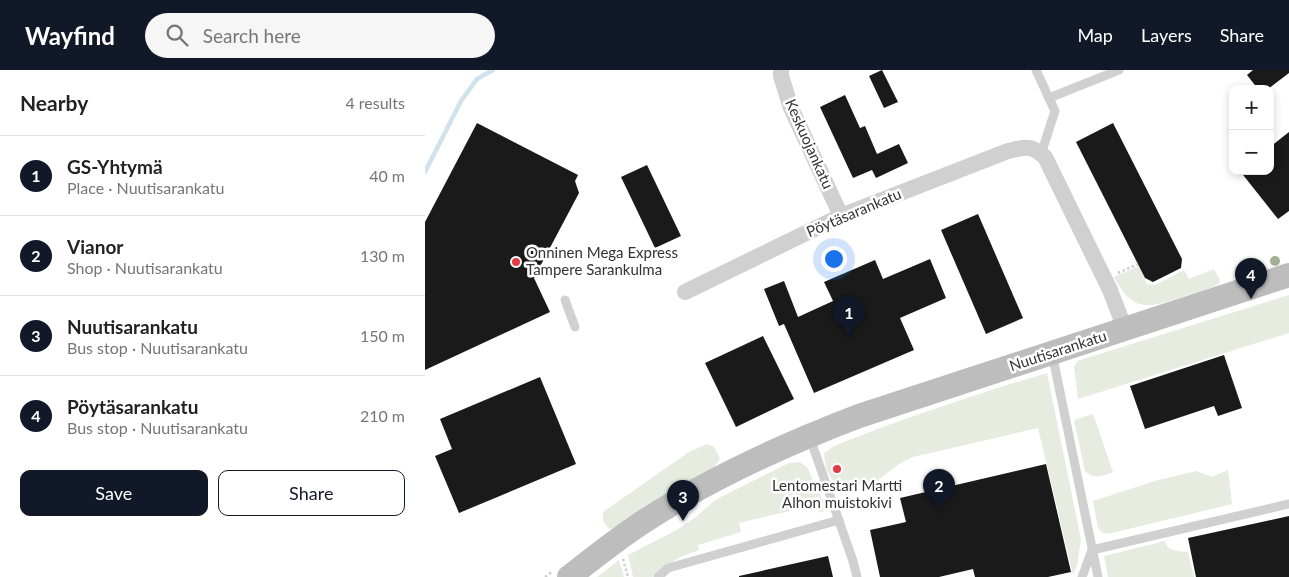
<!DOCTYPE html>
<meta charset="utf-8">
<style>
:root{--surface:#fff;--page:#f6f6f6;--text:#222;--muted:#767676;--line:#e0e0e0;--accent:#111827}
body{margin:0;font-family:Lato,sans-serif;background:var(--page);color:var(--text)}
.controls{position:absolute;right:15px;top:15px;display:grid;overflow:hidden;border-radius:10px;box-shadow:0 2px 8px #0003}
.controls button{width:45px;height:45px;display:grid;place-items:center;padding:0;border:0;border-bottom:1px solid var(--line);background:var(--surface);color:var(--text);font:25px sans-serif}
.you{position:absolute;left:408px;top:188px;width:18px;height:18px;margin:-12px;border:4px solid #fff;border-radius:50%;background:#1a73e8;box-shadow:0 0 0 8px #1a73e833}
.badge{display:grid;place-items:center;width:32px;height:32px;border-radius:50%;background:var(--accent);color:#fff;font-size:16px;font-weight:700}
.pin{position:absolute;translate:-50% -41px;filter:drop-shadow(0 1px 2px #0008)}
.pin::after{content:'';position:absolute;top:26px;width:18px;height:15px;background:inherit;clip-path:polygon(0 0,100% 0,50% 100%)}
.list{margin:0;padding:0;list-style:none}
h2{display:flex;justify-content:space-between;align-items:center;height:65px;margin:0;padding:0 20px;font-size:21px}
h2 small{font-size:16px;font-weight:400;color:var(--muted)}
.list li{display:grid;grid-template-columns:32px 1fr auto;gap:15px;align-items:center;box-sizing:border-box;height:80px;padding:0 20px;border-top:1px solid var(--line)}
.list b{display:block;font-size:19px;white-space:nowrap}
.list p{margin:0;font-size:16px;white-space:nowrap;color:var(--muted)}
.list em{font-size:16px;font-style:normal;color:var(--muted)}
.actions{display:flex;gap:10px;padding:15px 20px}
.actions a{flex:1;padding:11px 0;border:1px solid var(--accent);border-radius:10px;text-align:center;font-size:18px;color:var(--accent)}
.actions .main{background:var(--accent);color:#fff}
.icon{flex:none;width:28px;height:28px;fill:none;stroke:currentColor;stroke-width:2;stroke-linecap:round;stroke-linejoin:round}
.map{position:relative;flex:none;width:864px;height:507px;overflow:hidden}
header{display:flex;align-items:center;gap:30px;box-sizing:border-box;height:70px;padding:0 25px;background:var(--accent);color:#fff}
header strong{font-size:24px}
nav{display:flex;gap:28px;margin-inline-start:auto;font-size:18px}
.search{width:350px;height:45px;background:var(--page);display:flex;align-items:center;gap:12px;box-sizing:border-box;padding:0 18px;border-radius:28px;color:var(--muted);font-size:19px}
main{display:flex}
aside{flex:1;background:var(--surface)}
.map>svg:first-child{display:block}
.green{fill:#e6ecdf}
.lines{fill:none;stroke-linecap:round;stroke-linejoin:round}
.stream{stroke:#cfe2ee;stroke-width:4.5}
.building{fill:#1a1a1a}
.path{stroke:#cdcdcd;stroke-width:2.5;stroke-dasharray:2.5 2.5;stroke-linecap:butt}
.lane{stroke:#d0d0d0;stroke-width:9}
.street{stroke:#d0d0d0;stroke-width:16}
.secondary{stroke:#bdbdbd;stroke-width:24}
.tree{fill:#a2b095}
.poi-dot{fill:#e63946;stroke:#fff;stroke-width:2}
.labels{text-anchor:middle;stroke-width:5;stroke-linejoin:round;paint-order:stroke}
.street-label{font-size:15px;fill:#333;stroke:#fff}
.poi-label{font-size:15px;fill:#333;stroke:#fff;text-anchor:start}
</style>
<header>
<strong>Wayfind</strong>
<div class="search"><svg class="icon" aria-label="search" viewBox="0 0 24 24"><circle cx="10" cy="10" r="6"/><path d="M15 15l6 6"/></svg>Search here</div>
<nav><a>Map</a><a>Layers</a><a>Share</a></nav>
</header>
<main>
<aside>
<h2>Nearby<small>4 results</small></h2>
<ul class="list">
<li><span class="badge">1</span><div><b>GS-Yhtymä</b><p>Place · Nuutisarankatu</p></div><em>40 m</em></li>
<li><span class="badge">2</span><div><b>Vianor</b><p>Shop · Nuutisarankatu</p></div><em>130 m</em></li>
<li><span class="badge">3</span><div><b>Nuutisarankatu</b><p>Bus stop · Nuutisarankatu</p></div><em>150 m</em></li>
<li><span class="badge">4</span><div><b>Pöytäsarankatu</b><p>Bus stop · Nuutisarankatu</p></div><em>210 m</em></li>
</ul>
<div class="actions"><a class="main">Save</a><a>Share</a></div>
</aside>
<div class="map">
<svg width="864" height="507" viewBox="0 0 864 507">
<rect width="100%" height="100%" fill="#fff"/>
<g class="green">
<path d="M 714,196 L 722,214 L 730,215 L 759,200 L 764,209 L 789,199 L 795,210 L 794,214 C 782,220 769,223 757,227 C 723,238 708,243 689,207 Z"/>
<polygon points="864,225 864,263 653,329 649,297 652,291"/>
<path d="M 622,303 L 656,469 L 652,496 L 648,504 L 613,358 L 488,387 L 474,394 L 446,415 L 409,411 C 401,404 400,393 399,383 L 409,376 C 479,348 549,325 622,303 Z"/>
<path d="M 668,344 L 688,402 C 679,406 668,410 660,401 L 649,350 Z"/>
<polygon points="282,374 289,377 295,389 288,398 194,457 184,459 178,451 178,442 264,382"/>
<polygon points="375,392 382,397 400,435 398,442 394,442 390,431 369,440 314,453 316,462 273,475 274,480 253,488 227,507 208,507 203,485 250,461 271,447 290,430 364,393"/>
<polygon points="803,400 807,434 687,463 678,463 673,458 668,431 733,410 771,401 787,407"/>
<path d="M 740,471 C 742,482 753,481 763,482 L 769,507 L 683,507 L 679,486 Z"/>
<polygon points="194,490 199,507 172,507"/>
</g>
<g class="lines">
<polyline class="stream" points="0,102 36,31 52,9 68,0"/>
</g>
<g class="building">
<polygon points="457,0 473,32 459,38 444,6"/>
<polygon points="828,0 864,0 864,3 843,19 833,19 822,5"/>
<polygon points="420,25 435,58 440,56 452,84 474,74 483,93 451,108 447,100 428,108 395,37"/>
<polygon points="52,53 153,105 150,111 154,123 109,208 125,242 0,300 0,152"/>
<polygon points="688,53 757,189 756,198 728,212 720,208 651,72"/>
<polygon points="864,62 864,141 853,149 815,101 845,101 845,77"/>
<polygon points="222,95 256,166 230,178 196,107"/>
<polygon points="553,144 598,248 561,264 516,160"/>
<polygon points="505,189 521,228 475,248 489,280 389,323 359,254 354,256 339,219 359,211 373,247 408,231 399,212 450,190 458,209"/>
<polygon points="338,266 369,329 311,357 280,293"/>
<polygon points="799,285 817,338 793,346 789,336 720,359 705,316"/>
<polygon points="115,307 151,394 34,443 10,386 27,379 15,349"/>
<polygon points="621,394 646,502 623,507 550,507 548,499 514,507 455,507 445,460 481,452 475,428"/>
<polygon points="864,446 864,507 771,507 763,468"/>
<polygon points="403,486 408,507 314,507 314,506"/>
</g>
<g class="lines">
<g class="path">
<polyline points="693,203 713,194"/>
<polyline points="198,489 203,507"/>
<polyline points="120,507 127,502"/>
</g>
<g class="lane">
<polyline points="611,0 630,41 616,84"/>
<polyline points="624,28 694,0"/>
<polyline points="140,230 150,257"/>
<polyline points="627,283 673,507"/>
<polyline points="385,368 428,491 432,507"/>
<polyline points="233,507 243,498 414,450"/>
<polyline points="657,507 667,480 864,434"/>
</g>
<g class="street">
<polyline points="356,0 356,6 366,38 416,146"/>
<path d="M 260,222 L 416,146 L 583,81 C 601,77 605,74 620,87 L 685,220 L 700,259"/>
</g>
<path class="secondary" d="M 144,507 C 167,489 191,470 215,454 C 283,409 358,375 434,346 L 864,205"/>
</g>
<g class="tree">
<circle cx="850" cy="191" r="5"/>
<circle cx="830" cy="196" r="5"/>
<circle cx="817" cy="201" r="5"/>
</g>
<g class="poi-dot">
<circle cx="91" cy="192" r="5"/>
<circle cx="412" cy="399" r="5"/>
</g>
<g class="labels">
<g class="street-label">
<text transform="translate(384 74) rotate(66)" y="5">Keskuojankatu</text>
<text transform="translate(429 143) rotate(-23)" y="5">Pöytäsarankatu</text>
<text transform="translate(633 281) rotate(-18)" y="5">Nuutisarankatu</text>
</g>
<g class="poi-label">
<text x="101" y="188">Onninen Mega Express<tspan x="101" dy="17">Tampere Sarankulma</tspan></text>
<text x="412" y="421" text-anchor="middle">Lentomestari Martti<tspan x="412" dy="17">Alhon muistokivi</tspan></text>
</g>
</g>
</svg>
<div class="controls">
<button>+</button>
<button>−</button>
</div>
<div class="you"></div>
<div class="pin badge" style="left:424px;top:267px">1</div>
<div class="pin badge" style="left:514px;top:440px">2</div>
<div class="pin badge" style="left:258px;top:451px">3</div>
<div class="pin badge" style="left:826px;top:229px">4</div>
</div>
</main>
